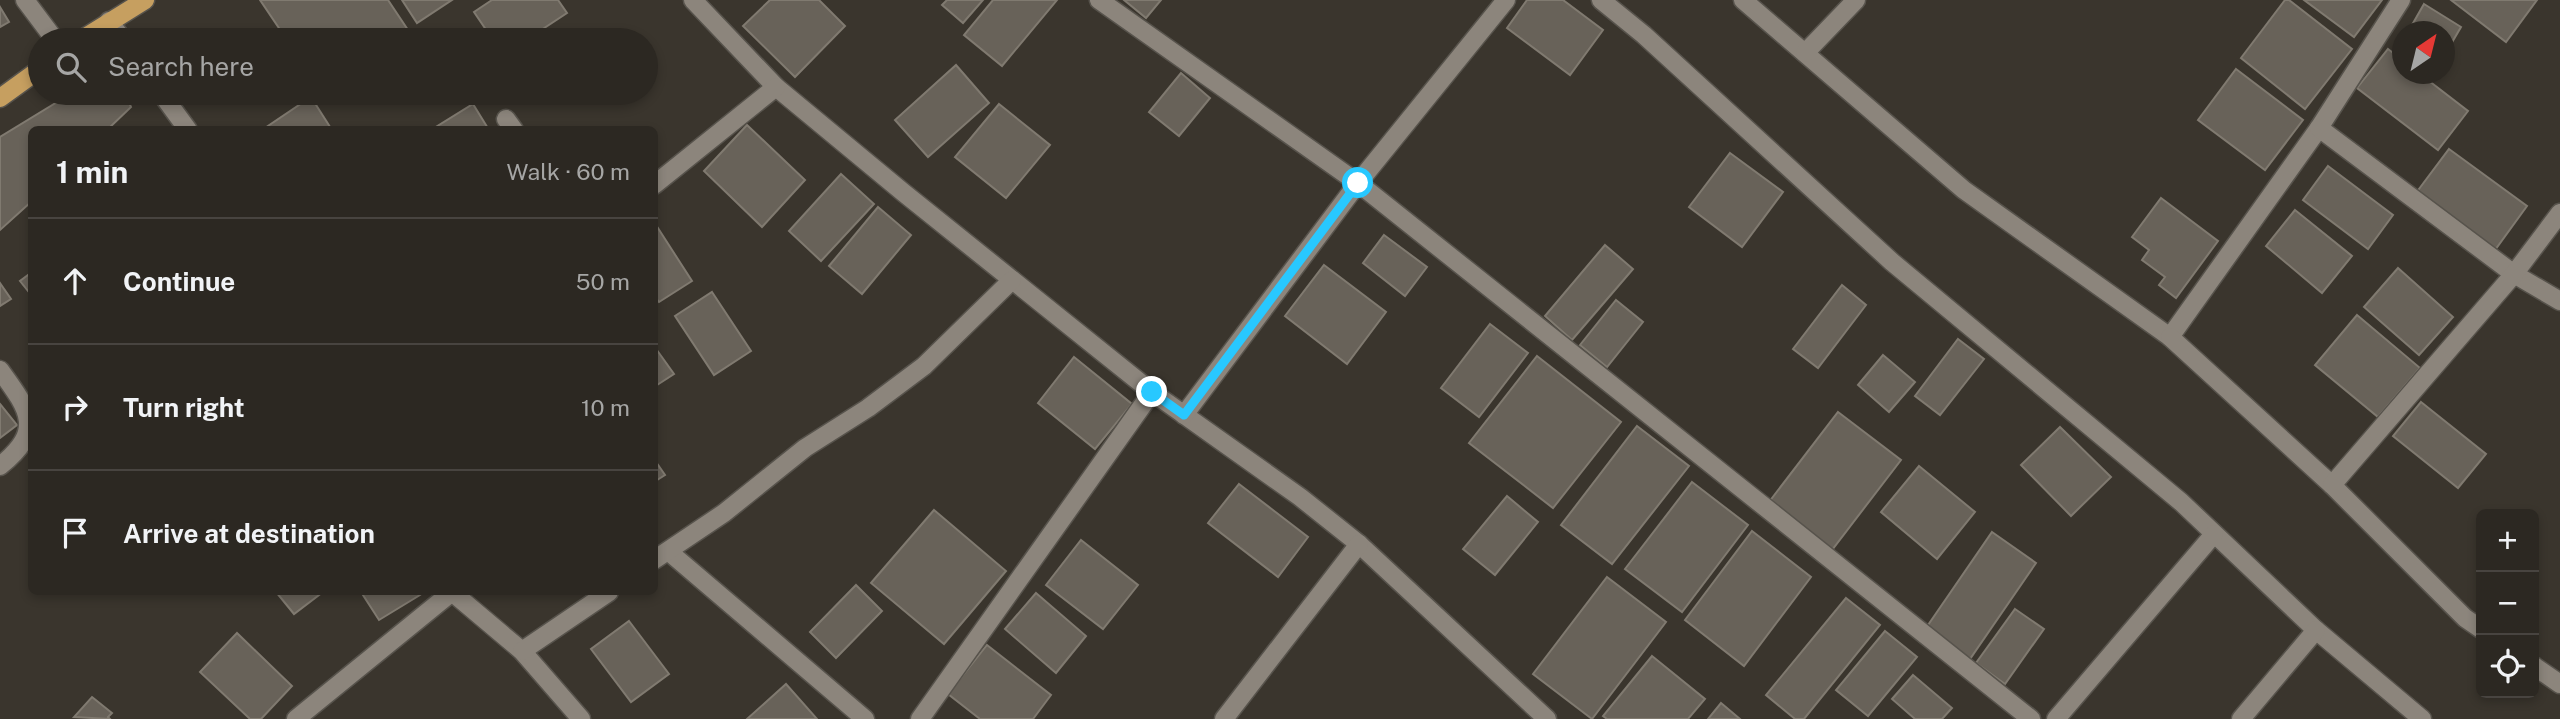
<!DOCTYPE html>
<meta charset="utf-8">
<style>
:root{--surface:#2c2822;--page:#34302a;--text:#f1f3f6;--muted:#a6a6a5;--line:#484440}
body{margin:0;font-family:"Public Sans",sans-serif;background:var(--page);color:var(--text)}
.controls{position:absolute;right:21px;bottom:21px;display:grid;overflow:hidden;border-radius:10px;box-shadow:0 4px 10px #0003}
.controls button{width:63px;height:63px;display:grid;place-items:center;padding:0;border:0;border-bottom:2px solid var(--line);background:var(--surface);color:var(--text);font:35px sans-serif}
.compass{position:absolute;left:2392px;top:21px;width:63px;height:63px;border-radius:50%;background:var(--surface);box-shadow:0 4px 10px #0003;rotate:35deg}
.stop{position:absolute;width:21px;height:21px;margin:-16px;border:5px solid #28c8ff;border-radius:50%;background:#fff}
.stop.end{background:#28c8ff;border-color:#fff;box-shadow:0 2px 7px #0008}
.list{margin:0;padding:0;list-style:none}
h2{display:flex;justify-content:space-between;align-items:center;height:91px;margin:0;padding:0 28px;font-size:30px}
h2 small{font-size:23px;font-weight:400;color:var(--muted)}
.list li{display:grid;grid-template-columns:46px 1fr auto;gap:21px;align-items:center;box-sizing:border-box;height:126px;padding:0 28px;border-top:2px solid var(--line)}
.list b{display:block;font-size:26px;white-space:nowrap}
.list em{font-size:23px;font-style:normal;color:var(--muted)}
.icon{flex:none;width:38px;height:38px;fill:none;stroke:currentColor;stroke-width:2;stroke-linecap:round;stroke-linejoin:round}
.map{position:relative;flex:none;width:2560px;height:719px;overflow:hidden}
.search{position:absolute;background:var(--surface);box-shadow:0 4px 10px #0003;left:28px;top:28px;width:630px;height:77px;display:flex;align-items:center;gap:18px;box-sizing:border-box;padding:0 24px;border-radius:38px;color:var(--muted);font-size:26px}
.panel{position:absolute;background:var(--surface);box-shadow:0 4px 10px #0003;left:28px;top:126px;width:630px;height:469px;border-radius:10px}
.map>svg:first-child{display:block}
.building{fill:#686259;stroke:#807a70;stroke-width:2}
.lines{fill:none;stroke-linecap:round;stroke-linejoin:round}
.minor-casing{stroke:#57534c;stroke-width:21}
.major-casing{stroke:#57534c;stroke-width:21}
.minor{stroke:#8c857c;stroke-width:18}
.major{stroke:#c69f60;stroke-width:18}
.route{stroke:#28c8ff;stroke-width:9}
</style>
<div class="map">
<svg width="2560" height="719" viewBox="0 0 2560 719">
<rect width="100%" height="100%" fill="#3a352d"/>
<g class="building">
<polygon points="260,0 388,0 408,30 393,40 287,40"/>
<polygon points="402,0 452,0 417,23"/>
<polygon points="492,0 558,0 567,13 526,40 493,40 474,12"/>
<polygon points="770,0 819,0 845,26 795,77 743,26"/>
<polygon points="947,0 983,0 963,23 942,5"/>
<polygon points="993,0 1057,0 1002,66 964,35"/>
<polygon points="1124,0 1161,0 1146,18"/>
<polygon points="1527,0 1563,0 1603,30 1570,75 1507,28"/>
<polygon points="2285,0 2289,0 2352,49 2305,109 2241,58"/>
<polygon points="2304,0 2382,0 2354,37"/>
<polygon points="2451,0 2537,0 2506,42"/>
<polygon points="2424,4 2461,27 2444,56 2444,32 2408,32"/>
<polygon points="0,7 9,22 0,27"/>
<polygon points="2388,49 2402,60 2402,74 2420,74 2468,111 2438,150 2357,88"/>
<polygon points="956,65 989,103 928,157 895,120"/>
<polygon points="2236,69 2303,120 2265,170 2198,120"/>
<polygon points="1181,73 1210,98 1179,136 1149,112"/>
<polygon points="72,93 125,93 131,107 107,130 32,130 32,201 0,230 0,137"/>
<polygon points="311,97 332,130 262,130"/>
<polygon points="473,104 489,130 431,130"/>
<polygon points="999,104 1050,145 1006,198 955,157"/>
<polygon points="747,125 805,180 762,227 704,171"/>
<polygon points="2449,149 2527,206 2495,250 2416,193"/>
<polygon points="1730,153 1783,192 1742,247 1689,207"/>
<polygon points="2328,166 2393,215 2368,249 2303,200"/>
<polygon points="841,174 874,204 821,261 789,231"/>
<polygon points="2161,198 2218,241 2176,298 2159,285 2165,277 2142,260 2149,250 2132,237"/>
<polygon points="878,207 911,235 862,294 829,266"/>
<polygon points="2295,210 2352,256 2322,293 2266,246"/>
<polygon points="656,225 692,281 659,302 654,296"/>
<polygon points="1384,235 1427,267 1405,296 1363,263"/>
<polygon points="1605,245 1633,269 1572,340 1545,316"/>
<polygon points="1324,265 1386,312 1347,364 1285,316"/>
<polygon points="2398,268 2453,317 2419,355 2364,307"/>
<polygon points="32,272 32,296 20,281"/>
<polygon points="0,283 11,299 0,306"/>
<polygon points="1842,285 1866,305 1818,368 1793,349"/>
<polygon points="712,292 751,351 714,375 675,316"/>
<polygon points="1616,300 1643,322 1607,367 1580,345"/>
<polygon points="2357,315 2420,368 2378,417 2315,365"/>
<polygon points="1490,324 1528,353 1479,417 1441,388"/>
<polygon points="1958,339 1984,359 1940,415 1915,396"/>
<polygon points="654,346 674,374 654,387"/>
<polygon points="1883,355 1915,382 1889,412 1858,385"/>
<polygon points="1537,356 1621,422 1553,508 1469,443"/>
<polygon points="1074,357 1132,404 1095,449 1038,403"/>
<polygon points="2421,402 2486,454 2458,488 2393,436"/>
<polygon points="0,404 17,425 0,438"/>
<polygon points="1838,412 1901,460 1832,550 1769,502"/>
<polygon points="1637,426 1689,466 1612,564 1561,525"/>
<polygon points="2060,427 2111,477 2071,516 2021,465"/>
<polygon points="654,459 665,475 654,482"/>
<polygon points="1919,466 1975,512 1937,559 1881,512"/>
<polygon points="1692,482 1748,525 1682,612 1625,569"/>
<polygon points="1239,484 1308,537 1278,577 1208,523"/>
<polygon points="1507,496 1538,522 1495,575 1463,549"/>
<polygon points="934,510 1006,571 944,644 871,583"/>
<polygon points="1752,531 1811,577 1744,666 1685,620"/>
<polygon points="1992,532 2036,563 1970,659 1926,628"/>
<polygon points="1081,540 1138,585 1103,629 1046,585"/>
<polygon points="1607,577 1666,622 1592,719 1533,674"/>
<polygon points="856,585 882,611 836,658 810,632"/>
<polygon points="276,592 323,592 294,614"/>
<polygon points="361,592 418,592 420,595 379,620"/>
<polygon points="1036,593 1086,636 1056,673 1005,629"/>
<polygon points="1846,598 1880,625 1804,719 1795,719 1766,695"/>
<polygon points="2015,609 2044,629 2005,684 1976,663"/>
<polygon points="629,621 669,674 631,702 591,649"/>
<polygon points="1885,631 1917,657 1868,716 1836,690"/>
<polygon points="237,633 292,686 261,719 250,719 200,672"/>
<polygon points="987,645 1051,695 1033,719 980,719 948,694"/>
<polygon points="1652,656 1705,699 1688,719 1607,719 1603,716"/>
<polygon points="1913,675 1952,708 1942,719 1915,719 1892,699"/>
<polygon points="786,684 817,719 747,719"/>
<polygon points="92,697 112,713 108,717 110,719 74,717"/>
<polygon points="1721,703 1740,719 1708,719"/>
</g>
<g class="lines">
<g class="minor-casing">
<g id="minor">
<polyline points="25,0 55,40"/>
<polyline points="693,0 776,87 904,193 1152,392 1300,497 1359,544 1547,719"/>
<polyline points="1099,0 1358,183 2031,719"/>
<polyline points="1601,0 1644,35 1892,262 2181,502 2316,630 2422,719"/>
<polyline points="1743,0 1964,190 2170,337 2319,128 2401,0"/>
<polyline points="109,21 123,40"/>
<polyline points="1805,53 1856,0"/>
<polyline points="161,93 188,130"/>
<polyline points="506,119 514,130"/>
<polyline points="2319,128 2514,274 2560,301"/>
<polyline points="654,185 776,87"/>
<polyline points="2170,337 2332,485"/>
<path d="M 0,370 C 29,410 45,430 0,466"/>
<polyline points="1184,415 1358,183 1506,0"/>
<polyline points="668,551 865,719"/>
<polyline points="654,560 724,513 805,448 868,408 924,366 1012,280"/>
<polyline points="452,592 522,651 581,719"/>
<polyline points="2481,629 2465,618 2332,485 2514,274 2560,213"/>
<polyline points="522,651 609,592"/>
<polyline points="2534,666 2560,684"/>
<polyline points="296,719 452,592"/>
<polyline points="920,719 1152,392"/>
<polyline points="1224,719 1359,544"/>
<polyline points="2056,719 2214,534"/>
<polyline points="2241,719 2316,630"/>
</g>
</g>
<g class="major-casing">
<g id="major">
<polyline points="81,40 145,0"/>
<polyline points="0,98 40,69"/>
</g>
</g>
<use href="#minor" class="minor"/>
<use href="#major" class="major"/>
</g>
<g class="lines">
<polyline class="route" points="1152,392 1184,415 1358,183"/>
</g>
</svg>
<div class="controls">
<button>+</button>
<button>−</button>
<button><svg class="icon" aria-label="locate" viewBox="0 0 24 24"><circle cx="12" cy="12" r="6"/><path d="M12 2v4M12 18v4M2 12h4M18 12h4"/></svg></button>
</div>
<svg class="compass" viewBox="-18 -18 36 36"><path d="M0-13l5 13h-10z" fill="#e53935"/><path d="M0 13l5-13h-10z" fill="#a6a6a5"/></svg>
<div class="stop" style="left:1358px;top:183px"></div>
<div class="stop end" style="left:1152px;top:392px"></div>
<div class="search"><svg class="icon" aria-label="search" viewBox="0 0 24 24"><circle cx="10" cy="10" r="6"/><path d="M15 15l6 6"/></svg>Search here</div>
<section class="panel">
<h2>1 min<small>Walk · 60 m</small></h2>
<ul class="list">
<li><svg class="icon" aria-label="ahead" viewBox="0 0 24 24"><path d="M12 20V5M6 11l6-6 6 6"/></svg><div><b>Continue</b></div><em>50 m</em></li>
<li><svg class="icon" aria-label="right" viewBox="0 0 24 24"><path d="M7 20v-9h11M14 6l5 5-5 5"/></svg><div><b>Turn right</b></div><em>10 m</em></li>
<li><svg class="icon" aria-label="arrive" viewBox="0 0 24 24"><path d="M6 21V4h12l-3 4 3 4H6"/></svg><div><b>Arrive at destination</b></div></li>
</ul>
</section>
</div>
